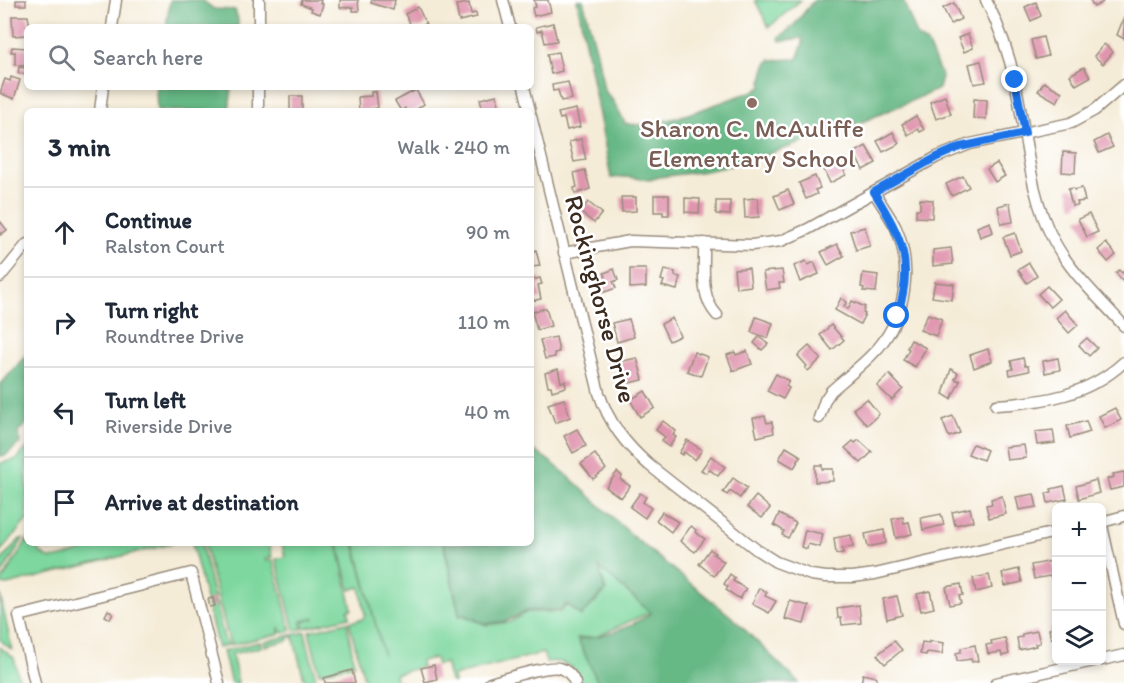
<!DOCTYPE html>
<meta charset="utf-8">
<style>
:root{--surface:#fff;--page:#f2f2f3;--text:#1f2937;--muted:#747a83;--line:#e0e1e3}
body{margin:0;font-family:Itim,sans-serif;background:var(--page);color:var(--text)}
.controls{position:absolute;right:18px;bottom:18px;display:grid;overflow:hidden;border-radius:9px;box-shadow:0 3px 9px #0003}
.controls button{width:54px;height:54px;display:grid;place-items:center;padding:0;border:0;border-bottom:2px solid var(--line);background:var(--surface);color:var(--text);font:30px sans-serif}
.stop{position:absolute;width:18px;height:18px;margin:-14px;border:4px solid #1a73e8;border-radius:50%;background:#fff}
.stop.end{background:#1a73e8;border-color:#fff;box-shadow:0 2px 6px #0008}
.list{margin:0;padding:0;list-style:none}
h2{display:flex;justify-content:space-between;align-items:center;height:78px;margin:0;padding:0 24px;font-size:26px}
h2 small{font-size:20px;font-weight:400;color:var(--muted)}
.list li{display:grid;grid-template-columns:39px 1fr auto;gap:18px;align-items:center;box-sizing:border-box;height:90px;padding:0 24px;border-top:2px solid var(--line)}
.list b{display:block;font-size:22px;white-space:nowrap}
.list p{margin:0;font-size:20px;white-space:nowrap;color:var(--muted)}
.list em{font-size:20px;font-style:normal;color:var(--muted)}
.icon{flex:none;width:33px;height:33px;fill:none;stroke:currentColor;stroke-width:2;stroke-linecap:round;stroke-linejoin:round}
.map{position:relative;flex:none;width:1124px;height:683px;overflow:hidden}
.search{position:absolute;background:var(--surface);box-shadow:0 3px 9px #0003;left:24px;top:24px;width:510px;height:66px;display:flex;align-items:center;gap:15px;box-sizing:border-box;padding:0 21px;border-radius:9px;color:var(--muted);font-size:22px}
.panel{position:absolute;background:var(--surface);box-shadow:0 3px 9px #0003;left:24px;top:108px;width:510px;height:438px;border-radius:9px}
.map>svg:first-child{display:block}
.green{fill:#7dd79e;stroke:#5c805e;stroke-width:1.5}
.forest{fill:#66b885;stroke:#507152;stroke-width:1.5}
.building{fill:#e095ae}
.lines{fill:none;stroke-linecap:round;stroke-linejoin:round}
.minor-casing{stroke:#988b7b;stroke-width:13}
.minor{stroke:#fff;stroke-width:10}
.route{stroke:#1a73e8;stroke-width:8}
.education-dot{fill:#8d6e63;stroke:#fff;stroke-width:2}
.labels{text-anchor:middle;stroke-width:5;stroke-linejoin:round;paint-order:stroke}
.education-label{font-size:26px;fill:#785e54;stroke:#fff}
.street-label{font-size:26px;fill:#3b2a1e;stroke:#fff}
</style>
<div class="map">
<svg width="1124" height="683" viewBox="0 0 1124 683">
<rect width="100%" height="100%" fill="#fff"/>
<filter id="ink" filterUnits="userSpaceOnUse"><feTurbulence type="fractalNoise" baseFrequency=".0167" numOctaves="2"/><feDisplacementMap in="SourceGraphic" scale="12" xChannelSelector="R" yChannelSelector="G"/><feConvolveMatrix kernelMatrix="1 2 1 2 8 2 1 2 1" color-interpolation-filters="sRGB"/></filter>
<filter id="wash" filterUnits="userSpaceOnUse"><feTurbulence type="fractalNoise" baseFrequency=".008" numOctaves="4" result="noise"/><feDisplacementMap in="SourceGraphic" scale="24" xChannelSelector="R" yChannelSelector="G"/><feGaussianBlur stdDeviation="1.35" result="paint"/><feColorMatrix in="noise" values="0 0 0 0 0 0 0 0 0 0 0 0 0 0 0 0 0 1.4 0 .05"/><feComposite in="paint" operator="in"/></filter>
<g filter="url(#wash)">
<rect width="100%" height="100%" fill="#f5ecd8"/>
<g class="green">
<polygon points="755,0 801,0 769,27"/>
<polygon points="27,448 27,520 0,552 0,463 17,459"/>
<polygon points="20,539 23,539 0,577 0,562"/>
<path d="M 27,540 L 27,543 L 32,543 C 39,549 40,555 49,558 C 57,561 92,548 99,543 L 174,543 L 7,585 L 0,584 Z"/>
<polygon points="192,543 201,543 224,638 228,645 218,648"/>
<polygon points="204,543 269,543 272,557 265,559 266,561 273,560 291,631 281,633 279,627 279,634 230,645"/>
<polygon points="282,543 337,543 352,609 348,610 350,617 304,628 302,622 315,618 302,621 302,629 294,630 276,559 285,557"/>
<path d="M 338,543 L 354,543 L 384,657 L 355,543 L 443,543 L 460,619 L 460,614 L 486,625 L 510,622 L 527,612 L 560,612 L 567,605 L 581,616 L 606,591 L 599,567 L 650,612 L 596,637 L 577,638 L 598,683 L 581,683 C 576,666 563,660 546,662 L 543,653 L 453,676 L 454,683 L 450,681 L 445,663 L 437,665 L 435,658 L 421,661 L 422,667 L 395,674 L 397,683 L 365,683 L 349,622 L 363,619 L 365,614 L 360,587 L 350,590 Z"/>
<polygon points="0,594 12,650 0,640"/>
<polygon points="347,622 354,664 319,673 309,631"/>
<polygon points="305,632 317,683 305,683 293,636 289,637 289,640 264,646 263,642"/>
<polygon points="260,642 261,647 232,654 238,683 231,683 223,651"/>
<polygon points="0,647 14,658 20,683 0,683"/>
</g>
<g class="forest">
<polygon points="170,0 202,0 214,9 235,10 238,19 238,27 166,27"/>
<path d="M 577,0 L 583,0 L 597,53 L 604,90 L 613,101 L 625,123 C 653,133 724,99 755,91 L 762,87 C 762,78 763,67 770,60 L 797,59 L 803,43 L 802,38 L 780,41 L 779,38 L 795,24 L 814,0 L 903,0 L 918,38 L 927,43 L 942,77 L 939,89 L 862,122 L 745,162 L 706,171 L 659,177 L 650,180 L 627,177 L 611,178 Z"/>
<polygon points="156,87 232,87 229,111 157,111"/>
<polygon points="27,354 27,424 18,432 20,443 5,456 0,456 0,385"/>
<path d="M 531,449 L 547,459 L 566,474 L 636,539 L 733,618 L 799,683 L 598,683 L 578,639 C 603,638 630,627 651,613 L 599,567 L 605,591 L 581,615 L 567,604 L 560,610 L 527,611 L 506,621 L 486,624 L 459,613 L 444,543 L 531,543 Z"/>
</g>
<g id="blocks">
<g class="building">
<rect x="16" y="0" width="10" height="5"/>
<polygon points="302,0 321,0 320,3 323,4 320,14 311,11 312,8 301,4"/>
<polygon points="340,0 358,0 359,11 353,11 353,7 340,8"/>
<polygon points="372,0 395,0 393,10 371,3"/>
<polygon points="534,0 548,0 551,12 534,16 532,8 536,7"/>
<polygon points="1090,0 1102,0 1103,2 1094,7"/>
<polygon points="1036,2 1041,16 1031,21 1025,7"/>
<polygon points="469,3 471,14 476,13 477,17 459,21 456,5"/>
<polygon points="954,3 961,19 951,24 943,8"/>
<polygon points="418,7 426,24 421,27 412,27 405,14"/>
<polygon points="12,16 28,16 30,27 27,27 27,35 13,36"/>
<polygon points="1124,17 1124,39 1117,35"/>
<polygon points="553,23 557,41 545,43 542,30 537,32 536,27"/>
<polygon points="968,34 973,48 964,52 958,38"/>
<polygon points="1043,37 1048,56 1036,59 1031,40"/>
<polygon points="1104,44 1113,52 1103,64 1094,56"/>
<polygon points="12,47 27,48 27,66 15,65 15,52 11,52"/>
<polygon points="558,52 562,71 551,74 547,54"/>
<polygon points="981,61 986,82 974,84 969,64"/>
<polygon points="19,67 26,68 25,74 18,73"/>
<polygon points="1084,67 1090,77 1076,85 1070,75"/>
<polygon points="11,77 20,80 14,99 0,93 5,79 10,81"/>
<polygon points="568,82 572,99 561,101 558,90 553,91 552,85"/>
<polygon points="1044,82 1062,92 1057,102 1038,91"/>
<polygon points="416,90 424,104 414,111 406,111 405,108 401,111 395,101"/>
<polygon points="371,92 376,92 378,108 359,111 358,97 371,96"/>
<polygon points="497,95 500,111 483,111 480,99"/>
<rect x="290" y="96" width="12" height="15"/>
<polygon points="945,96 951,114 936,119 930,102"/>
<polygon points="974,99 987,100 986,119 973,118"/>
<polygon points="576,109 580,127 567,130 564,118 560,119 558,113"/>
<polygon points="916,116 924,130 920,132 918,129 908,135 902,124"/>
<polygon points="893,132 899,144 883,152 877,141"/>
<polygon points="1107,135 1113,147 1099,153 1094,142"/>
<polygon points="581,139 586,160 574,162 569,142"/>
<polygon points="866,146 876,163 863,170 854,153"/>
<polygon points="1063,152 1076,153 1075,173 1062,172"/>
<polygon points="841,163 846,175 830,183 824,170"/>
<polygon points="997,163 1005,176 995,182 987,169"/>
<polygon points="585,170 590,189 575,194 574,188 577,187 574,173"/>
<polygon points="815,176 820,188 815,190 817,194 806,199 799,183"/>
<polygon points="963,176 969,187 952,196 946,184"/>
<polygon points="1073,188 1074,190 1082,188 1085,201 1077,202 1078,205 1072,206 1068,189"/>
<polygon points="788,190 794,204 780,210 774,196"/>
<polygon points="654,195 669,195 669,215 663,215 663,212 654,212"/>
<polygon points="621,197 636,197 636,211 622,212"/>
<polygon points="685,198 700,199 699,213 685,212"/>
<polygon points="758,198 759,217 745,218 744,199"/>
<polygon points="920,199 933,200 932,218 916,217 916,209 920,209"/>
<polygon points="716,201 730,201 730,215 716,214"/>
<polygon points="588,202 602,213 594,223 580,212"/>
<polygon points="1010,203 1013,222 1001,224 998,206"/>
<polygon points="1089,214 1098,232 1087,237 1078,219"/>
<polygon points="0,221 7,230 0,235"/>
<polygon points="990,222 993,232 980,237 977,227"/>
<polygon points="865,227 870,246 856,250 850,231"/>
<polygon points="1015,233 1021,251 1010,255 1003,237"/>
<polygon points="1106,243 1116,255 1108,262 1098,250"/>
<polygon points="531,244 534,251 536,250 540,266 531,267"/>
<polygon points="837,244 844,256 828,265 821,252"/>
<polygon points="951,248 953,264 933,266 933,250"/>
<polygon points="806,261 808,265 814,262 819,274 800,282 794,266"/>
<polygon points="1029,263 1037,276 1027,283 1018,270"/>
<polygon points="749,268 751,286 736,288 734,269"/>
<polygon points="614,269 618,280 613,282 616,288 599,294 594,281 606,276 604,273"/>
<polygon points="630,269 646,269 646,287 630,288"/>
<polygon points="664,270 675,272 675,276 680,277 677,290 662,286 664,281 661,280"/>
<polygon points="782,270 784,283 779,283 780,288 766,290 763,272"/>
<polygon points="1119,270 1122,273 1124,271 1124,283 1116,273"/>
<polygon points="863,273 878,275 876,292 863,291 864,288 861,287"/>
<polygon points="540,278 542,284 538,285 541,299 531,301 531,280"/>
<polygon points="935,282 954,284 952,300 932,297"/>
<polygon points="1047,286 1059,299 1050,307 1038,294"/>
<polygon points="841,298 847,302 844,306 848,309 852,301 865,307 863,312 865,314 860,324 835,310"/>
<polygon points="546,308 551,326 537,330 532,312"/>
<polygon points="1065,310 1078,325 1069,333 1056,318"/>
<polygon points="928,314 942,319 936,336 920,330"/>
<polygon points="756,317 773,323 768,338 751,332"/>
<polygon points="672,318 680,336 669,341 661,324"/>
<polygon points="629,319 634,337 617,342 612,323"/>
<polygon points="831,325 844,340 832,350 820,335"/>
<polygon points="556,337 559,352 554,353 555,357 545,359 540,340"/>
<polygon points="759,337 768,344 762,350 754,343"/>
<polygon points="1087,338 1097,348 1089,356 1079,345"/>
<polygon points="911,340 926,348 915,367 903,360 909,349 907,348"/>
<polygon points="809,346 821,359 808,371 805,368 807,366 798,356"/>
<polygon points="988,349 992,361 974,368 970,355"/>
<polygon points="747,351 752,364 733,371 727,355 735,352 736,355"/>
<polygon points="694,352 708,357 701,376 687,371"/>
<polygon points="637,358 643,380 624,384 618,362"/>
<polygon points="1023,358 1025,366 1028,366 1029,371 1010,375 1009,370 1013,369 1011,361"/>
<polygon points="1058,358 1060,370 1045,373 1043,361"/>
<polygon points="558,369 561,382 565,381 566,387 552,391 551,386 548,386 545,373"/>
<polygon points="951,369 958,373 955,379 960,381 951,399 943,394"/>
<polygon points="776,374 789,381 786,386 789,388 783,399 767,391"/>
<polygon points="889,374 903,389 892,400 877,386"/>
<polygon points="645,391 655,408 640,417 630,400"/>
<polygon points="564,399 570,417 555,423 548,404"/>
<polygon points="867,399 879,414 867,425 853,409"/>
<polygon points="1115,408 1121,420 1105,428 1099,416"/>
<polygon points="765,416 767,423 772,422 774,433 757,437 753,418"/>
<polygon points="953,416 960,433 949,437 942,420"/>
<polygon points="663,421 676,431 673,435 676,437 669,447 661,441 665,437 656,430"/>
<polygon points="1086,421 1090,432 1070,438 1067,426"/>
<polygon points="577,429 586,446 573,453 564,436"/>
<polygon points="1053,430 1055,443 1037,445 1035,432"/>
<polygon points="687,440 702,450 695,460 684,452 682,455 679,453"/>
<polygon points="859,440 872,452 861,463 845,448 853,441 855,443"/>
<polygon points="973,444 987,450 983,460 968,454"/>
<polygon points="1024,445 1026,458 1007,460 1005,447"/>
<polygon points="786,447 801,456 794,468 779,459"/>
<polygon points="595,454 606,469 593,479 581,464"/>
<polygon points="711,456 725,467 718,476 710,470 706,473 701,470"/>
<polygon points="815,465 822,465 822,469 833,469 833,481 815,482"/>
<polygon points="617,472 622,476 620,479 630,486 621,498 606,487"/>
<polygon points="1124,472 1124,487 1110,490 1107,479 1114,477 1113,474"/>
<polygon points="733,478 747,488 740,498 730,491 727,495 723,492"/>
<polygon points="1096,480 1099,493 1079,499 1076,486"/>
<polygon points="1064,486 1067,499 1048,503 1046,493 1052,492 1051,489"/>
<polygon points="640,493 646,497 643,502 651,508 645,518 630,507"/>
<polygon points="1034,494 1037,507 1019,510 1016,497"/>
<polygon points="756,496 770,508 762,518 747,507"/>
<polygon points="1002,496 1006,514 989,518 986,505 992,504 991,499"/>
<polygon points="970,508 973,521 955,525 952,512"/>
<polygon points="662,512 678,522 671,532 656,520"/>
<polygon points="779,514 796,523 788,538 782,535 784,531 774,525"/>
<polygon points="941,514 944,525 923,530 921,518"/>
<polygon points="903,517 904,523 909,522 912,534 896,538 892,519"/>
<polygon points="691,526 696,530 695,532 705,539 695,552 680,541"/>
<polygon points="805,530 823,534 820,547 808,544 807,549 801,547"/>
<polygon points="884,530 886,543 868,547 865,534"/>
<polygon points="851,535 853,547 842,548 843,553 836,554 834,538"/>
<polygon points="710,549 715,553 713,554 724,562 714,576 699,564"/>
<polygon points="1052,561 1055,575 1034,579 1031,565"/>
<polygon points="1019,569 1022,582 1005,586 1002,573"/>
<polygon points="730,574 735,578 733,581 746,589 740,599 726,590 728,587 724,584"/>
<polygon points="989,575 992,588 976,592 973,578"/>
<polygon points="961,584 963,595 959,596 961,603 950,605 946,587"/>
<polygon points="759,588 767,592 765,596 776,601 769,613 752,604"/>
<polygon points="930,591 934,608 921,611 917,594"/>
<polygon points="897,596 902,615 887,619 883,599"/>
<polygon points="213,598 215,606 210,607 208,599"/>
<polygon points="790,601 809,606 804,624 785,619"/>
<polygon points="859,605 861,623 842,625 841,618 838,618 837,608"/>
<polygon points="108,610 113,614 110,619 105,616"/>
<polygon points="1056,623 1056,637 1051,638 1049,629 1055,627 1054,624"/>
<polygon points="1037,631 1040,643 1035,644 1036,646 1019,650 1017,638 1022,637 1022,634"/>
<polygon points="1005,638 1009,654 1002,656 1001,652 988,654 986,645 992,644 991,641"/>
<polygon points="894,641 902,650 885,664 877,655"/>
<polygon points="929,641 944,643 942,654 927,652 926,655 920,654 922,642 929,643"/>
<polygon points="975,645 978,661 972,662 971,659 957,661 956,653 961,652 961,648"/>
<polygon points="434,665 437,679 425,682 421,668"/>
<polygon points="352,670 355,683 325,683 324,678"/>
<polygon points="863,674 877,677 876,683 861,683"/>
</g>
</g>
</g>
<g filter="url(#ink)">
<use href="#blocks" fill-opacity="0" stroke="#988b7b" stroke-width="1.5"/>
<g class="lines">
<g class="minor-casing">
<g id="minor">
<polyline points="503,0 510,27"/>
<path d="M 986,0 C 999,26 1009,53 1015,82 C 1027,134 1028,193 1054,241 C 1071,273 1100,299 1124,326"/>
<polyline points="112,27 116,0"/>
<polyline points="259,27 259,0"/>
<polyline points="524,87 530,111"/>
<polyline points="100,111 103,87"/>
<polyline points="258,111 258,87"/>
<path d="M 531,116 L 599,393 C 609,423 625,444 649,465 L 757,550 L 776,562 L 811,575 L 826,577 L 853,577 L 875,574 L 1056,532"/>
<path d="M 704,243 C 705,267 699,296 717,315"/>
<polyline points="564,253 630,241 752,245 781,241 808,229 937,157 970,144 1071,123 1095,110 1124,85"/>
<polyline points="0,277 27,244"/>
<path d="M 996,405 C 1044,402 1087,396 1124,362"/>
<path d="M 819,418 L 825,400 L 831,391 C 847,377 865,363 879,347 C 906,314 913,268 896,228 C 890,216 881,204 874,192"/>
<polyline points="1102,522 1124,516"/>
<polyline points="1102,526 1124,624"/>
<polyline points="1102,660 1124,655"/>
<polyline points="35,683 19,616 191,573 219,683"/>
<path d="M 490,683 C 504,679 547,665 559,668 C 567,670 572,675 575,683"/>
<polyline points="996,683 1098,660"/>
</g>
</g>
<use href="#minor" class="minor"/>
</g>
</g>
<g class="lines" filter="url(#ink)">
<path class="route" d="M 897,316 C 915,263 902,238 874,192 L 937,157 L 960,147 L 1025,133 L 1015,80"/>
</g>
<circle class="education-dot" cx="752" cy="103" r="6"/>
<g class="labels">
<g class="education-label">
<text x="752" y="137">Sharon C. McAuliffe<tspan x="752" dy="30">Elementary School</tspan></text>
</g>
<g class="street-label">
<text transform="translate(601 299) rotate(75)" y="9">Rockinghorse Drive</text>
</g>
</g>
</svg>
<div class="controls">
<button>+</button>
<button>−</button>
<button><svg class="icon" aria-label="layers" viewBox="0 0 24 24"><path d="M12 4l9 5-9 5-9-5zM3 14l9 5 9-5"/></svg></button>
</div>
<div class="stop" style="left:897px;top:316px"></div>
<div class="stop end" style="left:1015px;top:80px"></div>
<div class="search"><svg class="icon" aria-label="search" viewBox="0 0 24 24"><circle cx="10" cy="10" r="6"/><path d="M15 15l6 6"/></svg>Search here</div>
<section class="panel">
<h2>3 min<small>Walk · 240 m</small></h2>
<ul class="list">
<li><svg class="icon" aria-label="ahead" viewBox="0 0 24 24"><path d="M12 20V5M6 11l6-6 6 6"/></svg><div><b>Continue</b><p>Ralston Court</p></div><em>90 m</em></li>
<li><svg class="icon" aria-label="right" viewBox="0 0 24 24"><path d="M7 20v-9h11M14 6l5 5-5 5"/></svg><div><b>Turn right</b><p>Roundtree Drive</p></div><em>110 m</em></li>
<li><svg class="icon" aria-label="left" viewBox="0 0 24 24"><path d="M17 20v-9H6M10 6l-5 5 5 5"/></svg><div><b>Turn left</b><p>Riverside Drive</p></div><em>40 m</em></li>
<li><svg class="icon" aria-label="arrive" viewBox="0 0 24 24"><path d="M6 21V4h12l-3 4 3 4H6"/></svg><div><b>Arrive at destination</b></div></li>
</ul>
</section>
</div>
